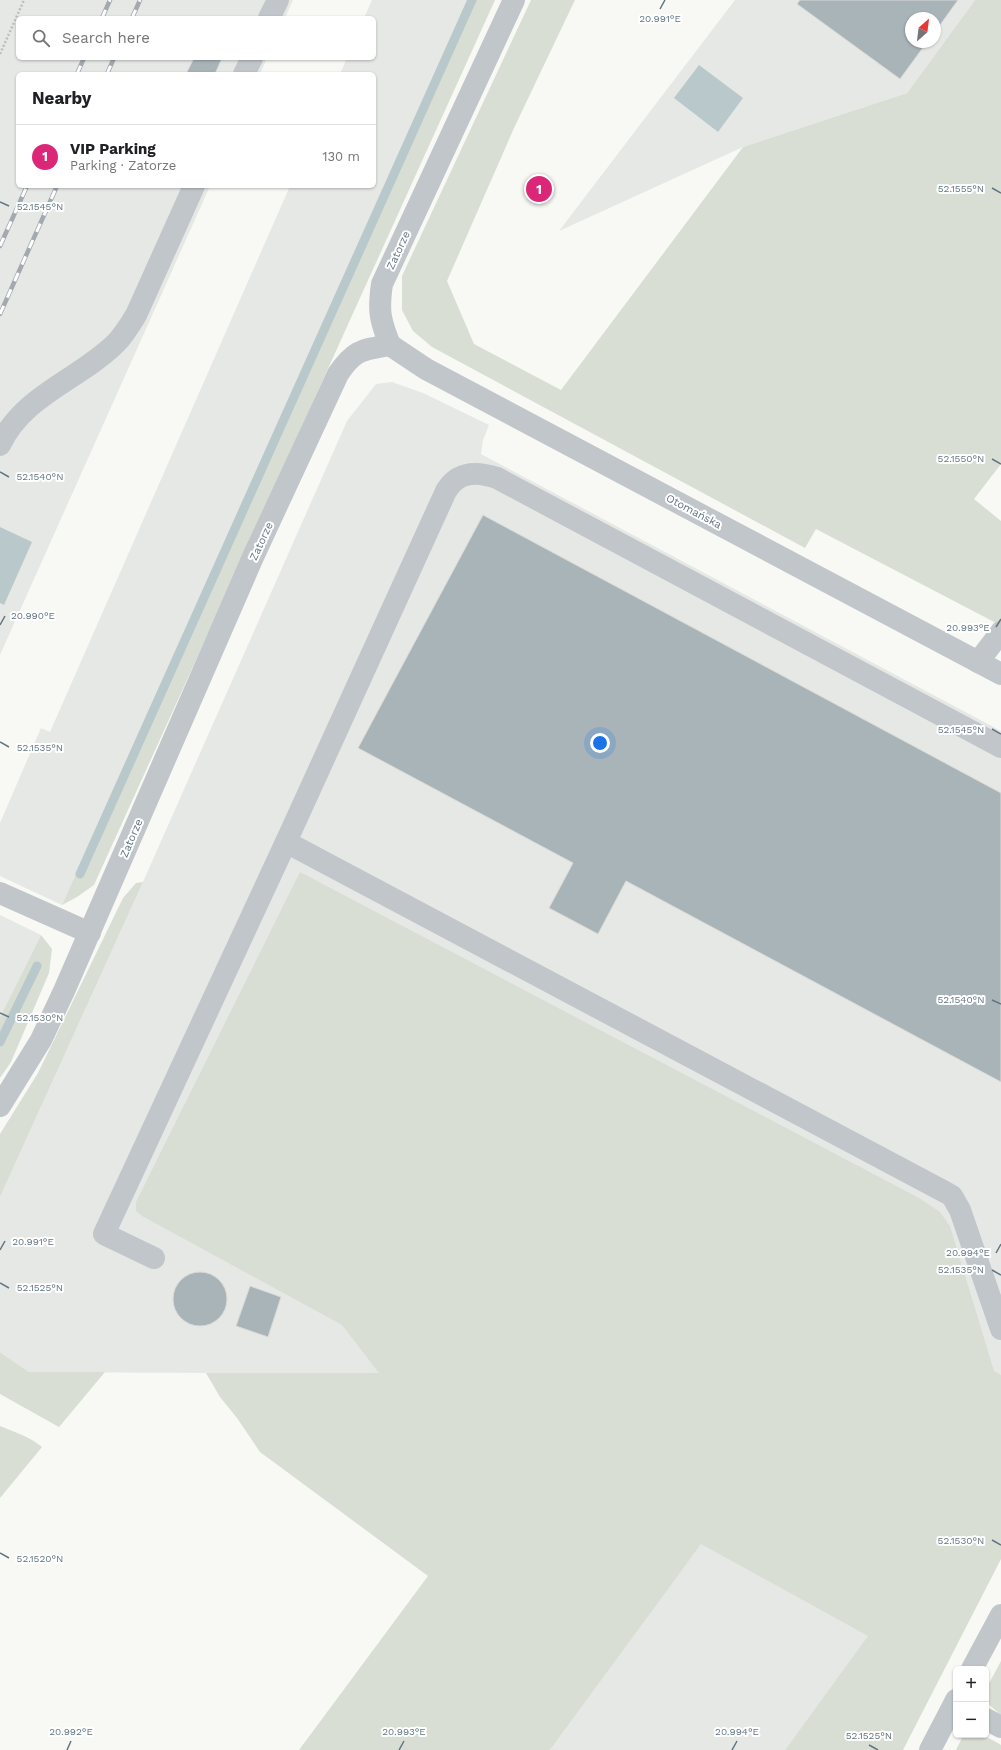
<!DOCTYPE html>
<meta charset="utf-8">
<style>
:root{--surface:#fff;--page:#f6f6f6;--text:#202124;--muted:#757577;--line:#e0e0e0;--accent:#db2777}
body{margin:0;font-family:"Work Sans",sans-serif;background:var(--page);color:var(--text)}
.controls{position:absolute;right:12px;bottom:12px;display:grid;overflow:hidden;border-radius:6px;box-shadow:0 1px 3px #0004}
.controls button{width:36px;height:36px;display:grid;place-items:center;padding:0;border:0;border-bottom:1px solid var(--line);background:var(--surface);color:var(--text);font:20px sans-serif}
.compass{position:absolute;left:905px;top:12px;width:36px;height:36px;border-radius:50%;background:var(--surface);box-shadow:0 1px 3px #0004;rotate:28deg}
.you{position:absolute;left:600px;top:743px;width:14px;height:14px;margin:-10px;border:3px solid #fff;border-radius:50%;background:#1a73e8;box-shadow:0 0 0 6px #1a73e833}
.badge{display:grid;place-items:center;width:26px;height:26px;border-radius:50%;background:var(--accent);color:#fff;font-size:13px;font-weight:700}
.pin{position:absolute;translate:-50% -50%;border:2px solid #fff;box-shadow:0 1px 4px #0006}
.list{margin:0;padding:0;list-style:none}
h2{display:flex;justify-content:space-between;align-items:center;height:52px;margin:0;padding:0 16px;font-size:17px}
h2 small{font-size:13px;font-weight:400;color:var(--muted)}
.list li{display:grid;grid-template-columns:26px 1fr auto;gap:12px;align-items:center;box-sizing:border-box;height:64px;padding:0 16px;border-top:1px solid var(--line)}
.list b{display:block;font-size:15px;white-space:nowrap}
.list p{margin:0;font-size:13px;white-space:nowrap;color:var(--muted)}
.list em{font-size:13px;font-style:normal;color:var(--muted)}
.icon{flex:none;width:22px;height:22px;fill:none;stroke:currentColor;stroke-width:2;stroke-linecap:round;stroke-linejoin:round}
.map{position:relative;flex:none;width:1001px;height:1750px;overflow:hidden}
.search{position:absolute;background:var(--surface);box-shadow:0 1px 3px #0004;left:16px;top:16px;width:360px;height:44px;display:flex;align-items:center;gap:10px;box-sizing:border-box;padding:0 14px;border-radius:6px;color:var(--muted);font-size:15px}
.panel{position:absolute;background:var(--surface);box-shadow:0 1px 3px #0004;left:16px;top:72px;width:360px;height:116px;border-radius:6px}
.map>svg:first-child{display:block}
.built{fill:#e6e8e6;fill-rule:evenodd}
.green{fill:#d8ded4}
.water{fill:#b9c8cb}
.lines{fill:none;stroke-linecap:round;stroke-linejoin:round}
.stream{stroke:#b9c8cb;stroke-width:9}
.building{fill:#a9b4b9;stroke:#dadad7}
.path{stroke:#bbbfc1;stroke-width:2.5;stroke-dasharray:2 2;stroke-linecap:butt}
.minor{stroke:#c1c6ca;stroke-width:22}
.rail-casing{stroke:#a2aab0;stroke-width:4.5}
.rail{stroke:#fff;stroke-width:3;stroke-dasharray:9;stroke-linecap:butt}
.ticks{fill:none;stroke:#617682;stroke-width:1.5}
.labels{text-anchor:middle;stroke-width:4;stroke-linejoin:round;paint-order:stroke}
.street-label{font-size:11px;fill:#617682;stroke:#fff}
.ticks-label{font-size:10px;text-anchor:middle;fill:#617682;stroke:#fff;stroke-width:4;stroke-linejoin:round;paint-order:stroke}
</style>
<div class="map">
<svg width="1001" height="1750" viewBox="0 0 1001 1750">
<rect width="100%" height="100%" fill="#f8f8f5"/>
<g class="built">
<polygon points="0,0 293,0 285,18 18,18 18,58 267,58 260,74 18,74 18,186 210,186 0,655"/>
<polygon points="372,0 468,0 62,905 0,876 0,823 41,728 50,732 290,186 374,186 374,74 340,74 347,58 374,58 374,18 364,18"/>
<path d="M 735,0 L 975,0 L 907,93 L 743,147 L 559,231 ZM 911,18 L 935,18 L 935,42 L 911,42 Z"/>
<polygon points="392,382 423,393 489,425 483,440 481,454 1001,731 1001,1469 869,1636 785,1750 550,1750 700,1544 215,1373 29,1372 0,1352 0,1197 143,882 347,421 376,384"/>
<polygon points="0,915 41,935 0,1017"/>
</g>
<g class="green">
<polygon points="468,0 495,0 94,885 77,897 62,905"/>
<polygon points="531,0 575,0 514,128 447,281 474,344 561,390 743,147 907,93 975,0 1001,0 1001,464 974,499 1001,521 1001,621 998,624 816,529 805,548 432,347 413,331 402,310 402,276"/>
<polygon points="300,872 919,1198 940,1212 950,1226 994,1371 1001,1375 1001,1559 903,1750 785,1750 868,1636 701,1544 550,1750 299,1750 428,1576 260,1452 237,1418 220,1397 206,1373 379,1373 342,1325 142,1216 136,1211 136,1202"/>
<polygon points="143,882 0,1197 0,1134 38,1073 123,898 136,883"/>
<polygon points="41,935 52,949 49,973 11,1062 0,1078 0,1017"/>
<polygon points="0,1352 29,1372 105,1372 59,1427 0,1394"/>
<path d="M 0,1426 C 15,1432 30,1437 42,1447 L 0,1498 Z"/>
<polygon points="1001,1661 1001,1715 986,1702 986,1689"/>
<path d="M 967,1735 C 982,1735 988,1737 1001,1745 L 1001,1750 L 956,1750 L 962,1738 Z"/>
</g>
<g class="water">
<polygon points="699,65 743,98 718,132 674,98"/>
<polygon points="0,527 32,542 4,605 0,603"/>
</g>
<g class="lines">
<g class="stream">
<polyline points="80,874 472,0"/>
<polyline points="0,1042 37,966"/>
</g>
</g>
<g class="building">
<polygon points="800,0 958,0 935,32 935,18 911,18 911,42 927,42 900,79 797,4"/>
<polygon points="194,58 222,58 215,74 186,74"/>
<polygon points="483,515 1001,793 1001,1082 626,881 598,934 549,908 573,863 358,748"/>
<circle cx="200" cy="1299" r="27"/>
<polygon points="250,1286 281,1297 268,1337 236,1326"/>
</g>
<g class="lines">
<polyline class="path" points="0,54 24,0"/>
<g class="minor">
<polyline points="269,18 278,0"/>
<polyline points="244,74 252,58"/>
<polyline points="390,345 426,369 1001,674"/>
<path d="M 390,345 C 380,320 378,311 382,284 L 514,0"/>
<path d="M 0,445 C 23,395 80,379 116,343 C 124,335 130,325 136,315 L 194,186"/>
<polyline points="978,662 1001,632"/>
<path d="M 1001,747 L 497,478 C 476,471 458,471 446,491 L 286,842 L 945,1192 L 952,1196 L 960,1210 L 1001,1329"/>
<polyline points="0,893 90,933"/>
<path d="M 0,1106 L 41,1040 L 64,991 L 253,557 L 338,374 C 355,349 362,350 390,345"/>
<polyline points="154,1258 104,1234 286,842"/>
<polyline points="972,1669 1001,1615"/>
<polyline points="986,1719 1001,1727"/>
<polyline points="930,1750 956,1700"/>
</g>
<g class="rail-casing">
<g id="rail">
<polyline points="102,18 110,0"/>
<polyline points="132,18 140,0"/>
<polyline points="77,74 84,58"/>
<polyline points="107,74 114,58"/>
<polyline points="0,246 27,186"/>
<polyline points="0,314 57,186"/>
</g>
</g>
<use href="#rail" class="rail"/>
</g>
<path class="ticks" d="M 660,9 L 665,0M 992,188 L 1001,193M 0,202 L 9,206M 992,459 L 1001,464M 0,472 L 9,477M 0,625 L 5,616M 996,627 L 1001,619M 992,729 L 1001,734M 0,742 L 9,747M 992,1000 L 1001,1004M 0,1013 L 9,1017M 0,1250 L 5,1241M 996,1253 L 1001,1244M 992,1270 L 1001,1275M 0,1283 L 9,1288M 992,1540 L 1001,1545M 0,1553 L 9,1558M 869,1745 L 878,1750M 67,1750 L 71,1741M 399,1750 L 404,1741M 732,1750 L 737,1741"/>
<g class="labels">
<g class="street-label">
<text transform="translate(398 250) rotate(-65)" y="4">Zatorze</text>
<text transform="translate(694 511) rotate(28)" y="4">Otomańska</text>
<text transform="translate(261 541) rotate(-65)" y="4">Zatorze</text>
<text transform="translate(131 838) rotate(-67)" y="4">Zatorze</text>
</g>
</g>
<g class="ticks-label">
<text x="660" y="22">20.991°E</text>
<text x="961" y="192">52.1555°N</text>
<text x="40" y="210">52.1545°N</text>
<text x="961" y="462">52.1550°N</text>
<text x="40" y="480">52.1540°N</text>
<text x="33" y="619">20.990°E</text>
<text x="968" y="631">20.993°E</text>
<text x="961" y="733">52.1545°N</text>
<text x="40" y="751">52.1535°N</text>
<text x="961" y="1003">52.1540°N</text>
<text x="40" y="1021">52.1530°N</text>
<text x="33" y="1245">20.991°E</text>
<text x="968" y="1256">20.994°E</text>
<text x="961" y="1273">52.1535°N</text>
<text x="40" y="1291">52.1525°N</text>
<text x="961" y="1544">52.1530°N</text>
<text x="40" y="1562">52.1520°N</text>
<text x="71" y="1735">20.992°E</text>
<text x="404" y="1735">20.993°E</text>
<text x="737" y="1735">20.994°E</text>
<text x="869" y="1739">52.1525°N</text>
</g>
</svg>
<div class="controls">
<button>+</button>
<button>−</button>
</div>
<svg class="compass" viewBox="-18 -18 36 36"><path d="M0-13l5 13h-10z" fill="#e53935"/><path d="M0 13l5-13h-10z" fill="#757577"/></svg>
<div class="you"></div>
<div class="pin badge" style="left:539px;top:189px">1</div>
<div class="search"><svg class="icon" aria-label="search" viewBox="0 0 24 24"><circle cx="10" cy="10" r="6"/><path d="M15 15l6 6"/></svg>Search here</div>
<section class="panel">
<h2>Nearby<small></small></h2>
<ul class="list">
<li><span class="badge">1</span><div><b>VIP Parking</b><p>Parking · Zatorze</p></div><em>130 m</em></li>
</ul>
</section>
</div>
